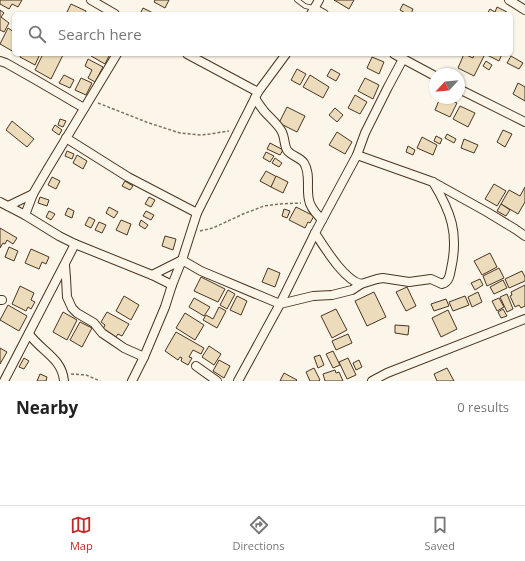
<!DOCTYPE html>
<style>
:root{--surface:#fff;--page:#f2f2f2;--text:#222;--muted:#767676;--line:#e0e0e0;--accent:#c62828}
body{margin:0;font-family:"Open Sans",sans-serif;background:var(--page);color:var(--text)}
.compass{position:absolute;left:429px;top:68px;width:36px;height:36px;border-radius:50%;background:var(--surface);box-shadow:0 1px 3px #0004;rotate:244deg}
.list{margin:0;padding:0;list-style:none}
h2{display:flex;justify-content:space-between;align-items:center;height:52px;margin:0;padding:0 16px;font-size:17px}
h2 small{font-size:13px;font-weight:400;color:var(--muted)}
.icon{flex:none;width:22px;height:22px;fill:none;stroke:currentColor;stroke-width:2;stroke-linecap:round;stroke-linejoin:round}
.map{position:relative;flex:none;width:525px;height:381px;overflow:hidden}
.search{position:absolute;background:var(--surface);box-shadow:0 1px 3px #0004;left:12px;right:12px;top:12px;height:44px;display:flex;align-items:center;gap:10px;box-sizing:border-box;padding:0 14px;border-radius:6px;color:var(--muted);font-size:15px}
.sheet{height:124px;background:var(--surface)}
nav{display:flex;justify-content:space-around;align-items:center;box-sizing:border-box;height:56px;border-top:1px solid var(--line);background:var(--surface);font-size:11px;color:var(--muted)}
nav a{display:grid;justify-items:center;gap:2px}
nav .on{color:var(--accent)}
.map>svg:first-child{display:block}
.building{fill:#ecdcbc;stroke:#4a3520}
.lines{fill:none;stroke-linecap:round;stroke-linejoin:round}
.service-casing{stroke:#4a3520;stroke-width:5.5}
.minor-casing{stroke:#4a3520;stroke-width:10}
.path{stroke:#7f6f5c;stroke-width:1.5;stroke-dasharray:3 2;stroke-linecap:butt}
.service{stroke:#fbf6e9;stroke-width:4}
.minor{stroke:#fbf6e9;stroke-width:8}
</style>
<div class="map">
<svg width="525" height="381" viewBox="0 0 525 381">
<rect width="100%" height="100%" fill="#fbf6e9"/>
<g class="building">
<polygon points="0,0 22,0 18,7 12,4 9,9 0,4"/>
<polygon points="155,0 169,0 165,8 154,2"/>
<polygon points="334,0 354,0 349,9"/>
<polygon points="71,4 86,11 85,14 66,14"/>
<polygon points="403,4 413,9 411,14 407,14 400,10"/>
<polygon points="497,7 507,12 506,14 487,14 490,9 495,12"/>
<polygon points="143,8 153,13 153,14 140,14"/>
<polygon points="0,10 4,13 1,17 9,23 4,32 0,30"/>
<polygon points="8,28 14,32 14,52 0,44"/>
<polygon points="21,54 40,54 35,65 20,57"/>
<polygon points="43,54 61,54 63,55 51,79 35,70"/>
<polygon points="92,54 110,54 105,64 91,56"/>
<polygon points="464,54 473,58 474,54 480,54 484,56 474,76 458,68"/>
<polygon points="488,54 502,54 499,61 487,55"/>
<polygon points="511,56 523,63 519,69 507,63"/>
<polygon points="372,57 384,62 379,74 367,68"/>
<polygon points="88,59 103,67 95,82 88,78 92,70 85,66"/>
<polygon points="486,61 492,65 489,70 483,66"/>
<polygon points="297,69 306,74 300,85 291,80"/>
<polygon points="331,69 340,74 336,81 327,76"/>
<polygon points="64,75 74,80 70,88 59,83"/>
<polygon points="310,75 329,87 323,98 303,87"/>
<polygon points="81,78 92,83 86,95 75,90"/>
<polygon points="365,78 379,85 373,99 358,91"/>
<polygon points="518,83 525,87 525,101 513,94"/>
<polygon points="355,95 367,102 360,114 348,108"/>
<polygon points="440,98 445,98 457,103 450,117 435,110"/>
<polygon points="460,106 475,113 468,127 453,119"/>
<polygon points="287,107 305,116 297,132 279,123"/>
<polygon points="335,108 343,115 337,122 329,115"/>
<polygon points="60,119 66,121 63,127 58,125"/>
<polygon points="12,121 34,139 27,147 6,130"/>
<polygon points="55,125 62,130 59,135 52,130"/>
<polygon points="503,130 512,134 505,147 497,142"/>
<polygon points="337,132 352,142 345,154 329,145"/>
<polygon points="447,134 456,139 454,143 445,138"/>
<polygon points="436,136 442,139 440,144 434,141"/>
<polygon points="422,137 437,145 433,155 417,148"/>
<polygon points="464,139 478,145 474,153 461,148"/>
<polygon points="270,143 283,150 280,155 267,149"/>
<polygon points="408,146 415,150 413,155 406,152"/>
<polygon points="67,151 74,154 72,159 65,156"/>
<polygon points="266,152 274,156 270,162 263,158"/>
<polygon points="77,155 87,161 83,169 73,163"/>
<polygon points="275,158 282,163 279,167 272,163"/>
<polygon points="266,171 277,177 271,187 260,181"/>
<polygon points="276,176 288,182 283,193 271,187"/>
<polygon points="52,177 60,181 56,189 48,185"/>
<polygon points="125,181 133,186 130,190 122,186"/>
<polygon points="494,184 506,191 497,206 485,199"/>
<polygon points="525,187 525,202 518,214 501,204 509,190 520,196"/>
<polygon points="40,197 49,200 47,206 38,203"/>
<polygon points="149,197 155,200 151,207 145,204"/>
<polygon points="501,204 510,210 506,216 497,211"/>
<polygon points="109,207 118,212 114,218 106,213"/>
<polygon points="296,207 314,216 310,223 308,222 305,228 289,220"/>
<polygon points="68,208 74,211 72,218 65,215"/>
<polygon points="284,209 290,211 287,218 282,216"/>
<polygon points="49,211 55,214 51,220 46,217"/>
<polygon points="146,211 154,215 151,220 143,216"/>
<polygon points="89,217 95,220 91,228 85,225"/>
<polygon points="121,220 131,224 127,235 116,230"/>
<polygon points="141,220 148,225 145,229 139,225"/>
<polygon points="99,222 106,225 102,233 95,230"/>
<polygon points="0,228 17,238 13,244 7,240 5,244 3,243 0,248"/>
<polygon points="165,236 176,239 173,250 162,246"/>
<polygon points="9,247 18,251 14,261 5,257"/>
<polygon points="31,249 49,257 46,264 42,262 39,269 25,263"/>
<polygon points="490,253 497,267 482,275 474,261"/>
<polygon points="268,268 280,273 275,287 262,282"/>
<polygon points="499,268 504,278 487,286 483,276"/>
<polygon points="522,271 525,277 525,281 509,288 505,279"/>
<polygon points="201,277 225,289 218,302 194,291"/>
<polygon points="480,279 483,285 475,290 471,283"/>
<polygon points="503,280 507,288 494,294 490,287"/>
<polygon points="525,285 525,306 521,308 519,305 515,307 510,296 512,295 511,292"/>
<polygon points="20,286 34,293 31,300 35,302 31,309 28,307 26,311 12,304"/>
<polygon points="407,287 416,306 406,311 396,292"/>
<polygon points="228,290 235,294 227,309 220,305"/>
<polygon points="374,292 386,317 367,326 355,301"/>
<polygon points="478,292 482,302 472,307 468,297"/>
<polygon points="507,294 513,309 507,312 500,297"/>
<polygon points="124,296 139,305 131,320 116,311"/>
<polygon points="237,296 247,301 241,315 230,310"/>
<polygon points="465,296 469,305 453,311 449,302"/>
<polygon points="194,298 210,307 204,316 189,307"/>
<polygon points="499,298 504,307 497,311 492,301"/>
<polygon points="446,299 449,306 434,311 431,304"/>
<polygon points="8,305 27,316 19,331 0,320"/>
<polygon points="219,307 226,311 217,328 203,320 206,315 213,319"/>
<polygon points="336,309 347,330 332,338 321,316"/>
<polygon points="503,309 507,316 501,318 498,312"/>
<polygon points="448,310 457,329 441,337 432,318"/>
<polygon points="63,312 77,320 67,340 53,332"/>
<polygon points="107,312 129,324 122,336 118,334 115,338 102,331 105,325 101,322"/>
<polygon points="185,313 204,325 195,340 176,328"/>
<polygon points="80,322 92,328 82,347 70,340"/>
<polygon points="395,325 409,326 408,335 395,333"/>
<polygon points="176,332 204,348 201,354 193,350 189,357 192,358 188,365 181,361 182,358 180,357 178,360 165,351"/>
<polygon points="348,334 352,343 336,350 332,341"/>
<polygon points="209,346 221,354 214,365 202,357"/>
<polygon points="0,348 7,352 0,364"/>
<polygon points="333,351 340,365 333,368 326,354"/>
<polygon points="320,355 324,365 318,368 314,357"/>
<polygon points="24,358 29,361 24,369 19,367"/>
<polygon points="348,358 356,375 347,379 339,362"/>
<polygon points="219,360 230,366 224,378 213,371"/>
<polygon points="359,360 362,367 356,370 353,363"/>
<polygon points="314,368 320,380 319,381 310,381 306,372"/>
<polygon points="447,368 454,381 437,381 434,374"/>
<polygon points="335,370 336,373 339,372 343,381 325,381 323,374"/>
<polygon points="284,373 297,380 296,381 280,381"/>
<polygon points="40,374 47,377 46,381 37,381"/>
</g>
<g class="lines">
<g class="service-casing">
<polyline id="service" points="297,0 305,6 314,8"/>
</g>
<g class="minor-casing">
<g id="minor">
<polyline points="91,0 115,14"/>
<polyline points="509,0 525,10"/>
<polyline points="315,9 324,14"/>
<polyline points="311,14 319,0"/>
<polyline points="187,54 258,92"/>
<polyline points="394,54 435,76"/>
<polyline points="0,61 6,63 36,80 84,108"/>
<polyline points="459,89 525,122"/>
<path d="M 255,98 C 258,103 261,107 264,111 C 270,118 278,124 282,132 C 285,138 284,145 287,150 C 291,156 300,157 304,163 C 311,174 306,188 309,200 C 310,208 317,214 322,220"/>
<polyline points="66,138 128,177 197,213"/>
<polyline points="357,155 433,182 487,212 515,229 525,236"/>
<polyline points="0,202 25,215 59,236 75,244 152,275 172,285"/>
<polyline points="8,206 33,194"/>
<polyline points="25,215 33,194 47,170 117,54"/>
<path d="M 315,233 C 325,248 344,280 361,284 L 377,279 L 383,278 L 409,282 L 431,279 L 442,284 C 449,282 450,275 451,269 C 459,233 451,212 433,182"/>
<polyline points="65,265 66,278 67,297 72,308 77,313 94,323 102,333 111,339 124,348 144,357"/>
<polyline points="152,275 182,260 201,271 280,304 313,296 332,295 352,290 361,284"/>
<polyline points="0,300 2,300"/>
<path d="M 29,334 C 41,351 62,358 64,381"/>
<polyline points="196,366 217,381"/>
<polyline points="4,381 75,244"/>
<polyline points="132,381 144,357 165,307 172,285 182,260 197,213 258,92 286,54"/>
<polyline points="238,381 280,304 315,233 357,155 365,133 388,87 403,59"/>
<polyline points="372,381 387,373 525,319"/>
</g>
</g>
<g class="path">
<polyline points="98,103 149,123 180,133 201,135 210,134 229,131"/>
<polyline points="200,231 213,228 243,214 264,206 279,204 301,203"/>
<polyline points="71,374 86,375 100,381"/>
</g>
<use href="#service" class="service"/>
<use href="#minor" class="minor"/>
</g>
</svg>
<svg class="compass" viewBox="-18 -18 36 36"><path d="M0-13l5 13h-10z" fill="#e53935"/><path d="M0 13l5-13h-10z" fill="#767676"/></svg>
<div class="search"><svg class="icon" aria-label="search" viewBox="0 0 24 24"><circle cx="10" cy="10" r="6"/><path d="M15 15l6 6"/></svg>Search here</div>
</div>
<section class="sheet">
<h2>Nearby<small>0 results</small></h2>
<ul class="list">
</ul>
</section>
<nav>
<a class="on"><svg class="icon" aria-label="map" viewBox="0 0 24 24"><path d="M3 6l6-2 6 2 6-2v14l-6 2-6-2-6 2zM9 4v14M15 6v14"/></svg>Map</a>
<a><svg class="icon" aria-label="directions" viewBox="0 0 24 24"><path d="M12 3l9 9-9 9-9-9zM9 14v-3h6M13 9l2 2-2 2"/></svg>Directions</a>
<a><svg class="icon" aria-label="saved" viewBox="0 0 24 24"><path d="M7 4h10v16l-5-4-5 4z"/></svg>Saved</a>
</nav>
